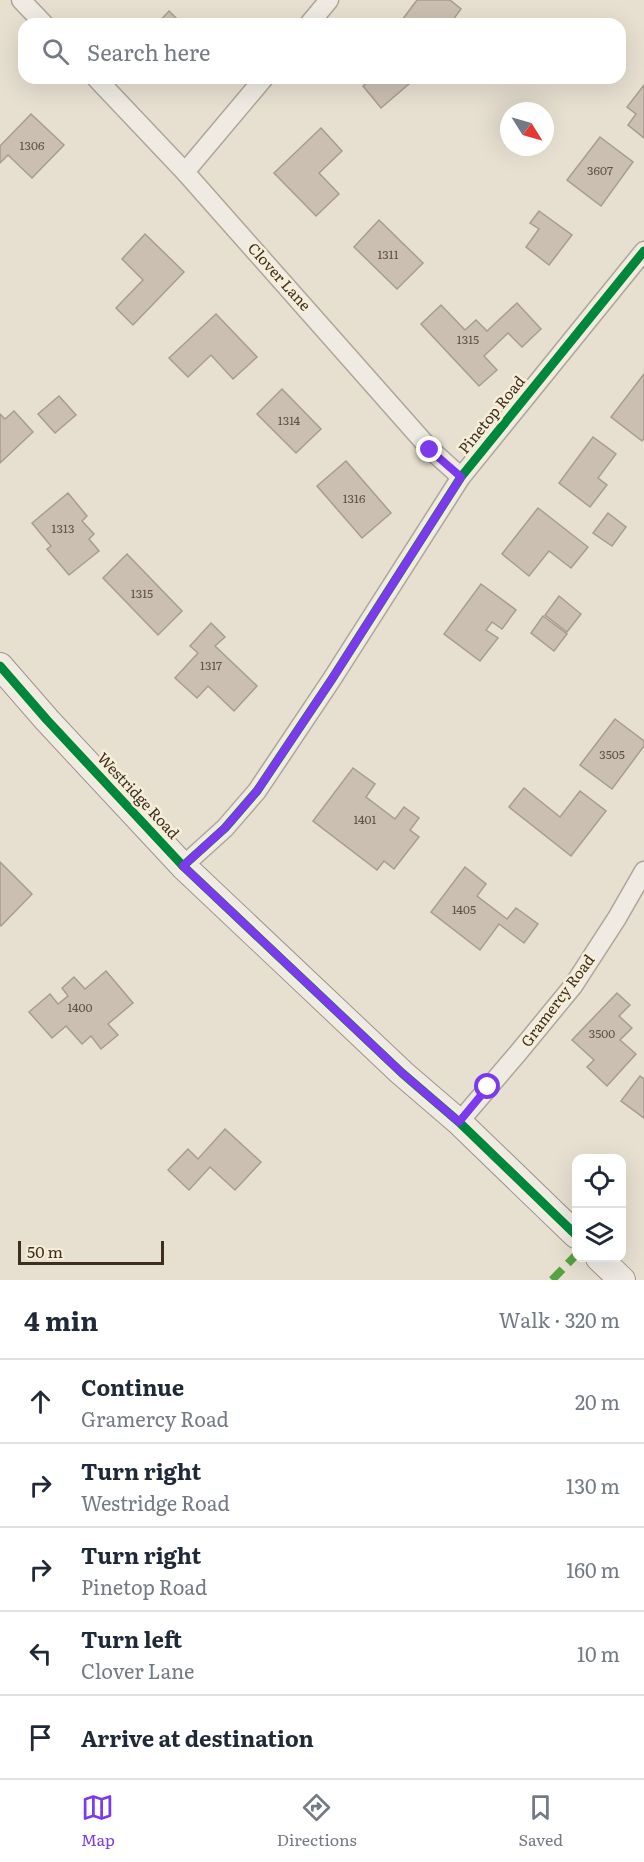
<!DOCTYPE html>
<meta charset="utf-8">
<style>
:root{--surface:#fff;--page:#f2f2f3;--text:#1f2937;--muted:#747a83;--line:#e0e1e3;--accent:#7c3aed}
body{margin:0;font-family:Literata,serif;background:var(--page);color:var(--text)}
.controls{position:absolute;right:18px;bottom:18px;display:grid;overflow:hidden;border-radius:12px;box-shadow:0 6px 24px #0002}
.controls button{width:54px;height:54px;display:grid;place-items:center;padding:0;border:0;border-bottom:2px solid var(--line);background:var(--surface);color:var(--text);font:30px sans-serif}
.compass{position:absolute;left:500px;top:102px;width:54px;height:54px;border-radius:50%;background:var(--surface);box-shadow:0 6px 24px #0002;rotate:127deg}
.scale{position:absolute;left:18px;bottom:15px;width:146px;box-sizing:border-box;padding-left:6px;border:3px solid #3d2e20;border-top:0;font-size:16px;line-height:21px;white-space:nowrap;color:#3d2e20;-webkit-text-stroke:4px #f7eed8;paint-order:stroke}
.stop{position:absolute;width:18px;height:18px;margin:-14px;border:4px solid #7c3aed;border-radius:50%;background:#fff}
.stop.end{background:#7c3aed;border-color:#fff;box-shadow:0 2px 6px #0008}
.list{margin:0;padding:0;list-style:none}
h2{display:flex;justify-content:space-between;align-items:center;height:78px;margin:0;padding:0 24px;font-size:26px}
h2 small{font-size:20px;font-weight:400;color:var(--muted)}
.list li{display:grid;grid-template-columns:39px 1fr auto;gap:18px;align-items:center;box-sizing:border-box;height:84px;padding:0 24px;border-top:2px solid var(--line)}
.list b{display:block;font-size:22px;white-space:nowrap}
.list p{margin:0;font-size:20px;white-space:nowrap;color:var(--muted)}
.list em{font-size:20px;font-style:normal;color:var(--muted)}
.icon{flex:none;width:33px;height:33px;fill:none;stroke:currentColor;stroke-width:2;stroke-linecap:round;stroke-linejoin:round}
.map{position:relative;flex:none;width:644px;height:1280px;overflow:hidden}
.search{position:absolute;background:var(--surface);box-shadow:0 6px 24px #0002;left:18px;right:18px;top:18px;height:66px;display:flex;align-items:center;gap:15px;box-sizing:border-box;padding:0 21px;border-radius:18px;color:var(--muted);font-size:22px}
.sheet{height:498px;background:var(--surface)}
nav{display:flex;justify-content:space-around;align-items:center;box-sizing:border-box;height:84px;border-top:2px solid var(--line);background:var(--surface);font-size:16px;color:var(--muted)}
nav a{display:grid;justify-items:center;gap:3px}
nav .on{color:var(--accent)}
.map>svg:first-child{display:block}
.building{fill:#cbbfb2;stroke:#a89c90;stroke-width:1.5}
.lines{fill:none;stroke-linecap:round;stroke-linejoin:round}
.minor-casing{stroke:#ada599;stroke-width:21}
.secondary-casing{stroke:#9c958a;stroke-width:28}
.minor{stroke:#efebe3;stroke-width:18}
.secondary{stroke:#efebe3;stroke-width:26}
.quiet{stroke:#54a441;stroke-width:8;stroke-dasharray:15 8;stroke-linecap:butt}
.cycleway-casing{stroke:#f7eed8;stroke-width:13}
.cycleway{stroke:#00873e;stroke-width:9}
.route{stroke:#7c3aed;stroke-width:8}
.labels{text-anchor:middle;stroke-width:5;stroke-linejoin:round;paint-order:stroke}
.number-label{font-size:12px;fill:#605244}
.street-label{font-size:15px;fill:#3d2e20;stroke:#f7eed8}
</style>
<div class="map">
<svg width="644" height="1280" viewBox="0 0 644 1280">
<rect width="100%" height="100%" fill="#e7e0d1"/>
<g class="building">
<polygon points="417,0 450,0 461,9 450,24 399,24"/>
<polygon points="169,11 182,24 157,24"/>
<polygon points="372,78 404,78 409,84 381,108 363,86"/>
<polygon points="644,85 644,138 628,125 636,114 627,107"/>
<polygon points="31,114 64,145 32,178 8,155 0,163 0,146"/>
<polygon points="321,128 342,151 319,173 339,194 316,216 274,173"/>
<polygon points="600,137 633,162 601,206 567,180"/>
<polygon points="539,211 572,235 549,265 526,247 539,229 530,223"/>
<polygon points="379,220 423,263 397,289 354,247"/>
<polygon points="145,234 184,272 133,325 116,308 143,280 122,259"/>
<polygon points="517,303 541,329 522,347 508,333 484,356 497,370 479,386 421,324 441,305 465,330 476,320 487,331"/>
<polygon points="216,314 257,357 233,379 211,355 188,377 169,358"/>
<polygon points="644,374 644,438 642,441 611,417"/>
<polygon points="282,389 321,429 296,453 257,414"/>
<polygon points="59,396 76,415 55,433 38,414"/>
<polygon points="14,411 33,432 0,463 0,414 5,419"/>
<polygon points="593,437 616,454 598,478 607,485 590,507 559,483"/>
<polygon points="346,461 391,513 362,538 317,486"/>
<polygon points="68,493 87,516 82,521 94,534 89,539 99,551 69,575 47,549 51,546 32,523"/>
<polygon points="538,508 588,547 571,568 549,551 529,576 502,554"/>
<polygon points="608,513 626,527 612,546 593,533"/>
<polygon points="127,554 182,611 158,635 103,578"/>
<polygon points="481,584 516,610 502,629 492,622 486,630 498,638 480,661 444,634"/>
<polygon points="559,596 581,614 567,632 545,615"/>
<polygon points="543,616 567,634 554,651 531,633"/>
<polygon points="211,623 225,637 215,646 257,686 234,711 208,686 197,698 175,678 198,653 190,646"/>
<polygon points="615,719 644,741 644,746 612,789 580,765"/>
<polygon points="353,768 375,784 366,797 395,819 404,807 419,818 410,830 419,837 394,869 384,861 377,870 313,821"/>
<polygon points="524,788 560,817 580,791 606,811 571,856 509,807"/>
<polygon points="0,862 32,894 1,926 0,925"/>
<polygon points="465,867 486,884 477,896 507,919 516,908 538,924 524,943 499,924 480,950 431,912"/>
<polygon points="106,971 133,1003 108,1024 118,1035 101,1049 91,1036 82,1044 66,1026 52,1038 29,1012 50,994 58,1004 68,996 62,988 74,977 85,989"/>
<polygon points="617,993 630,1005 619,1016 632,1028 620,1040 636,1054 607,1086 587,1067 594,1060 572,1040"/>
<polygon points="640,1076 644,1079 644,1118 621,1101"/>
<polygon points="225,1129 261,1162 235,1190 210,1167 189,1190 168,1170 188,1149 198,1159"/>
</g>
<g class="lines">
<g class="minor-casing">
<g id="minor">
<polyline points="21,0 44,24"/>
<polyline points="309,24 329,0"/>
<polyline points="96,78 185,172 430,449 461,477"/>
<polyline points="185,172 264,78"/>
<polyline points="183,866 225,828 257,791 332,679 461,477 644,251"/>
<polyline points="459,1122 518,1053 573,986 617,918 644,871"/>
</g>
</g>
<g class="secondary-casing">
<g id="secondary">
<polyline points="0,666 47,720 183,866 402,1073 459,1122 576,1235"/>
<polyline points="599,1258 622,1280"/>
</g>
</g>
<use href="#minor" class="minor"/>
<use href="#secondary" class="secondary"/>
<polyline class="quiet" points="552,1280 576,1255"/>
<g class="cycleway-casing">
<g id="cycleway">
<polyline points="0,666 47,720 183,866 402,1073 459,1122 576,1235"/>
<polyline points="183,866 225,828 257,791 332,679 461,477 644,251"/>
</g>
</g>
<use href="#cycleway" class="cycleway"/>
</g>
<g class="lines">
<polyline class="route" points="430,450 461,477 332,679 257,791 225,828 183,866 402,1073 459,1122 488,1087"/>
</g>
<g class="labels">
<g class="number-label">
<text x="32" y="150">1306</text>
<text x="600" y="175">3607</text>
<text x="388" y="259">1311</text>
<text x="468" y="344">1315</text>
<text x="289" y="425">1314</text>
<text x="354" y="503">1316</text>
<text x="63" y="533">1313</text>
<text x="142" y="598">1315</text>
<text x="211" y="670">1317</text>
<text x="612" y="759">3505</text>
<text x="365" y="824">1401</text>
<text x="464" y="914">1405</text>
<text x="80" y="1012">1400</text>
<text x="602" y="1038">3500</text>
</g>
<g class="street-label">
<text transform="translate(279 277) rotate(48)" y="5">Clover Lane</text>
<text transform="translate(492 415) rotate(-51)" y="5">Pinetop Road</text>
<text transform="translate(138 796) rotate(47)" y="5">Westridge Road</text>
<text transform="translate(558 1001) rotate(-53)" y="5">Gramercy Road</text>
</g>
</g>
</svg>
<div class="controls">
<button><svg class="icon" aria-label="locate" viewBox="0 0 24 24"><circle cx="12" cy="12" r="6"/><path d="M12 2v4M12 18v4M2 12h4M18 12h4"/></svg></button>
<button><svg class="icon" aria-label="layers" viewBox="0 0 24 24"><path d="M12 4l9 5-9 5-9-5zM3 14l9 5 9-5"/></svg></button>
</div>
<svg class="compass" viewBox="-18 -18 36 36"><path d="M0-13l5 13h-10z" fill="#e53935"/><path d="M0 13l5-13h-10z" fill="#747a83"/></svg>
<div class="scale">50 m</div>
<div class="stop" style="left:488px;top:1087px"></div>
<div class="stop end" style="left:430px;top:450px"></div>
<div class="search"><svg class="icon" aria-label="search" viewBox="0 0 24 24"><circle cx="10" cy="10" r="6"/><path d="M15 15l6 6"/></svg>Search here</div>
</div>
<section class="sheet">
<h2>4 min<small>Walk · 320 m</small></h2>
<ul class="list">
<li><svg class="icon" aria-label="ahead" viewBox="0 0 24 24"><path d="M12 20V5M6 11l6-6 6 6"/></svg><div><b>Continue</b><p>Gramercy Road</p></div><em>20 m</em></li>
<li><svg class="icon" aria-label="right" viewBox="0 0 24 24"><path d="M7 20v-9h11M14 6l5 5-5 5"/></svg><div><b>Turn right</b><p>Westridge Road</p></div><em>130 m</em></li>
<li><svg class="icon" aria-label="right" viewBox="0 0 24 24"><path d="M7 20v-9h11M14 6l5 5-5 5"/></svg><div><b>Turn right</b><p>Pinetop Road</p></div><em>160 m</em></li>
<li><svg class="icon" aria-label="left" viewBox="0 0 24 24"><path d="M17 20v-9H6M10 6l-5 5 5 5"/></svg><div><b>Turn left</b><p>Clover Lane</p></div><em>10 m</em></li>
<li><svg class="icon" aria-label="arrive" viewBox="0 0 24 24"><path d="M6 21V4h12l-3 4 3 4H6"/></svg><div><b>Arrive at destination</b></div></li>
</ul>
</section>
<nav>
<a class="on"><svg class="icon" aria-label="map" viewBox="0 0 24 24"><path d="M3 6l6-2 6 2 6-2v14l-6 2-6-2-6 2zM9 4v14M15 6v14"/></svg>Map</a>
<a><svg class="icon" aria-label="directions" viewBox="0 0 24 24"><path d="M12 3l9 9-9 9-9-9zM9 14v-3h6M13 9l2 2-2 2"/></svg>Directions</a>
<a><svg class="icon" aria-label="saved" viewBox="0 0 24 24"><path d="M7 4h10v16l-5-4-5 4z"/></svg>Saved</a>
</nav>
